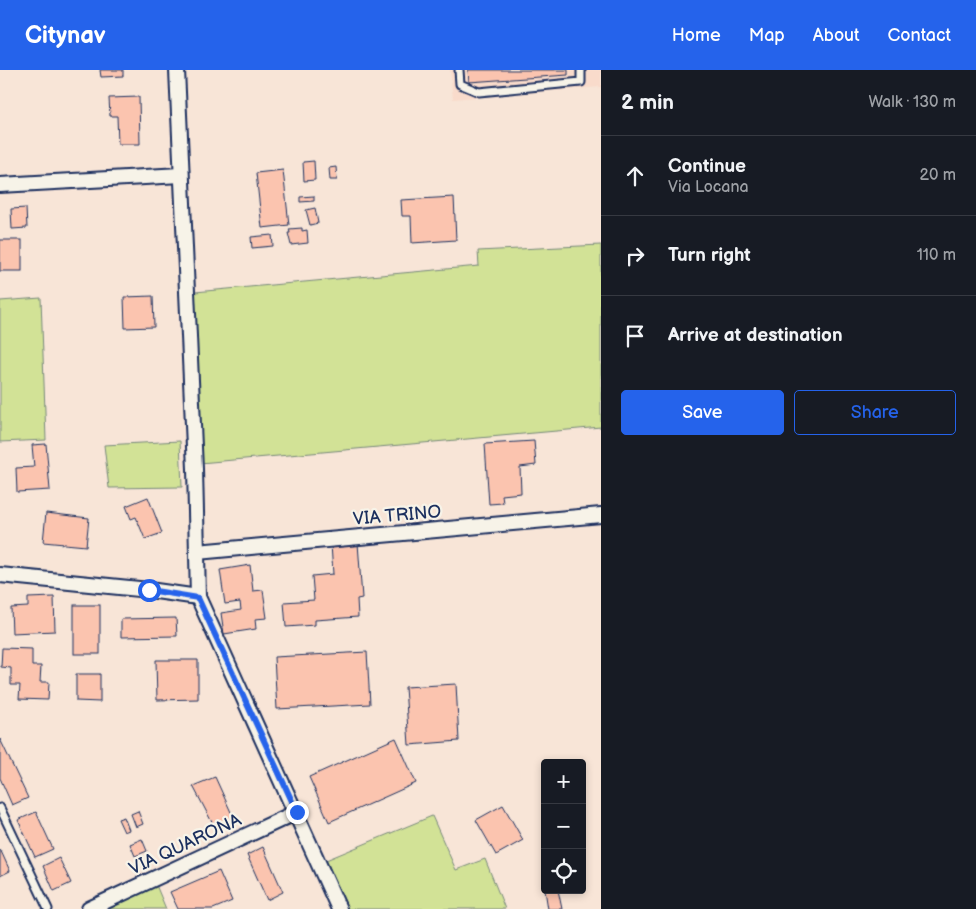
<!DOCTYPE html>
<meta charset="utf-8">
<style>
:root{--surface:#171b24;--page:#242831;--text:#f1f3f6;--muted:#9ea1a6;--line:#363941;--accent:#2563eb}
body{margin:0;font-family:"Balsamiq Sans",sans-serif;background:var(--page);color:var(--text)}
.controls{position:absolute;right:15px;bottom:15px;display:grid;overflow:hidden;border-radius:5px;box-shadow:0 2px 8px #0003}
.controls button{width:45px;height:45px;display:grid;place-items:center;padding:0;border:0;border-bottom:1px solid var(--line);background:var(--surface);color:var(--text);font:25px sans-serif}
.stop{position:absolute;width:15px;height:15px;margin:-11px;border:4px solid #2563eb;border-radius:50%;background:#fff}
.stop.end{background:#2563eb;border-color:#fff;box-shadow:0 1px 5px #0008}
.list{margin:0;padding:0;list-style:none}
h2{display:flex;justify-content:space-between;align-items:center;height:65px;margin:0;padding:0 20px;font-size:21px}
h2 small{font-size:16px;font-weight:400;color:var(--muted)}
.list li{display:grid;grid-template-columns:32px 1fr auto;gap:15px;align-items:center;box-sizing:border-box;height:80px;padding:0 20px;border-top:1px solid var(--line)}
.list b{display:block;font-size:19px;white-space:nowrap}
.list p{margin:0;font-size:16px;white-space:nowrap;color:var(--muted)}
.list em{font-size:16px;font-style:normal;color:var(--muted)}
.actions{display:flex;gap:10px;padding:15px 20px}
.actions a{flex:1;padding:11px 0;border:1px solid var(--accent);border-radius:5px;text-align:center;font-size:18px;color:var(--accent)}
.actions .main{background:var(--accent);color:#fff}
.icon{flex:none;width:28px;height:28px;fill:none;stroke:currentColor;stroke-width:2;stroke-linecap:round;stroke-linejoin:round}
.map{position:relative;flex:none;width:601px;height:839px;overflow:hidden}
header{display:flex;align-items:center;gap:30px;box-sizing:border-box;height:70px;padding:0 25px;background:var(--accent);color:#fff}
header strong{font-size:24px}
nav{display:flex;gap:28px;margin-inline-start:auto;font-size:18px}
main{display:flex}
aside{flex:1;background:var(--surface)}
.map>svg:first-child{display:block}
.built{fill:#f9dbcb}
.green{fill:#d2e296;stroke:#76887a}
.building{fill:#fbc4af;stroke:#1b2f5e}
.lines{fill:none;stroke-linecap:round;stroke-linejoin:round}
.service-casing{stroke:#1b2f5e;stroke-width:11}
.minor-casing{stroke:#1b2f5e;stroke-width:18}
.service{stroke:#f7f3e8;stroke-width:7}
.minor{stroke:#f7f3e8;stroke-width:14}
.route{stroke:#2563eb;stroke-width:6}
.labels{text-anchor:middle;stroke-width:4.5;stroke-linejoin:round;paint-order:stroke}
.street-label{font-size:18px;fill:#1b2f5e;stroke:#f7f3e8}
</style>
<header>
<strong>Citynav</strong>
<nav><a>Home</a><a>Map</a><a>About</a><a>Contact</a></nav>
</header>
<main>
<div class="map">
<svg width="601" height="839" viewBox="0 0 601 839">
<rect width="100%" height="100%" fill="#f8e5d7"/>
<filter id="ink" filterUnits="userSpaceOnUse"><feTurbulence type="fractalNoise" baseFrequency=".02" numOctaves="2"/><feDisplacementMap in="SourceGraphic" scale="10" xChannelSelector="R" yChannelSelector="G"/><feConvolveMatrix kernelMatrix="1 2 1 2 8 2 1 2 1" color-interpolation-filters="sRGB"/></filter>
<g filter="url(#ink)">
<polygon class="built" points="450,0 601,0 601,17 453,29"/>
<g class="green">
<polygon points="601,175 601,357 200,393 195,222 479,196 478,181"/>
<polygon points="41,228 46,370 0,372 0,231"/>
<polygon points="180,371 182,417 109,418 104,375"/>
<polygon points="432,746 456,800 485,789 505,839 348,839 326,790"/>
<polygon points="156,815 166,839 104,839"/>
</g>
<g class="building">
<polygon points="100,0 123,0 123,6 101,7"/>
<polygon points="468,0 568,0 568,5 469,12"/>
<polygon points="139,27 140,74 118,74 117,46 110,46 109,28"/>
<polygon points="314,91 315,110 304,111 303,92"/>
<polygon points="336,97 337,110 330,110 329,98"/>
<polygon points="283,100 289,155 262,158 256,103"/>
<polygon points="314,126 314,131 300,132 300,127"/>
<polygon points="454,127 456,170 412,173 411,146 402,146 401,130"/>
<polygon points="26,138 27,158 12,159 11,139"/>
<polygon points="315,138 318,153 310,155 306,140"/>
<polygon points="302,158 302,161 307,160 308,173 291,175 288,163 290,163 289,159"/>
<polygon points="272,165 273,176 252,178 251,167"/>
<rect x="0" y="170" width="22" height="31"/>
<polygon points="153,226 154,257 125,258 124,227"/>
<polygon points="534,371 536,395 520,397 521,423 502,425 503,433 489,434 485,374"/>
<polygon points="46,374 50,420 17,422 16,398 34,397 32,375"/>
<polygon points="148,427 162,463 145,469 136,447 131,449 126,436"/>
<polygon points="46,443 89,448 86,476 43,472"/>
<polygon points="358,473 362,528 357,529 358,547 315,550 315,555 286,557 284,532 314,530 312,506 333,504 331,474"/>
<polygon points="250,495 253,521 263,520 267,548 255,549 256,559 224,564 221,543 241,540 240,532 225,534 220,500"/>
<polygon points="54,527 55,561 12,563 11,538 28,537 28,528"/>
<rect x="74" y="535" width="26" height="49"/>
<polygon points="176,548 177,566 121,567 121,549"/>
<polygon points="2,578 32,579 32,596 41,596 40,612 49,612 48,630 19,629 20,615 11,615 11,598 1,597"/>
<polygon points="367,582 370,634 277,639 274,587"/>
<polygon points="156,590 198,590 198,629 157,630"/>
<polygon points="76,604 100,604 100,632 76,631"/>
<polygon points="456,614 459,671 409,675 405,617"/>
<polygon points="396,668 416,713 329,752 309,707"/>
<polygon points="0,669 28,728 12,735 0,708"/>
<polygon points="215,707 235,751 216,760 193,716"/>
<polygon points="503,735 523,770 496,785 476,750"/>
<polygon points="138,741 143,754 136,757 131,744"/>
<polygon points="36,742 53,779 35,787 18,750"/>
<polygon points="124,747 129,760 124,762 118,749"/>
<polygon points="142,769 147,781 135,786 130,774"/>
<polygon points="263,777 283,822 267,830 247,785"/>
<polygon points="0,779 10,801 0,806"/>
<polygon points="59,788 71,813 54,821 43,796"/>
<polygon points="219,801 232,831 213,839 178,839 170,822"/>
<polygon points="545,820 558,820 562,839 548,839"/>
</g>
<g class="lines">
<g class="service-casing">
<g id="service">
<polyline points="459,0 460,14 479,22 581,12 581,0"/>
<polyline points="0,738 48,839"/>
</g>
</g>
<g class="minor-casing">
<g id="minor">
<polyline points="177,0 195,399 198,527 339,839"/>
<polyline points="0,115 181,105"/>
<polyline points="197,482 601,445"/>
<polyline points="0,505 149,520 198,527"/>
<polyline points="89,839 297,742"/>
</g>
</g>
<use href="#service" class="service"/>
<use href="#minor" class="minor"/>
</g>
</g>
<g class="lines" filter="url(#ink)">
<polyline class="route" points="149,520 198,528 297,742"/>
</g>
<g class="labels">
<g class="street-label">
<text transform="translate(397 445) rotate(-5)" y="6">VIA TRINO</text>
<text transform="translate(185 774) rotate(-25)" y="6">VIA QUARONA</text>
</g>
</g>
</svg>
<div class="controls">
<button>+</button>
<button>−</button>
<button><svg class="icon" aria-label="locate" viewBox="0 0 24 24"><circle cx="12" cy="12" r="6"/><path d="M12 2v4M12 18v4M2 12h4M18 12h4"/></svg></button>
</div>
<div class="stop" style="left:149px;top:520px"></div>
<div class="stop end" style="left:297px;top:742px"></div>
</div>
<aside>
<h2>2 min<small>Walk · 130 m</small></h2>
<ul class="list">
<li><svg class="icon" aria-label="ahead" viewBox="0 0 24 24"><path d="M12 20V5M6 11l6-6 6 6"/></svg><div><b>Continue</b><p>Via Locana</p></div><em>20 m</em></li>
<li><svg class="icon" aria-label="right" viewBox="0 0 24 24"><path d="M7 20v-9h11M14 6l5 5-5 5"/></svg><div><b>Turn right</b></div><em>110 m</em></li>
<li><svg class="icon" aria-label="arrive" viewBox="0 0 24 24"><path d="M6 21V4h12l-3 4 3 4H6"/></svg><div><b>Arrive at destination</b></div></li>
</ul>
<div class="actions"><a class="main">Save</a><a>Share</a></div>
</aside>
</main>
